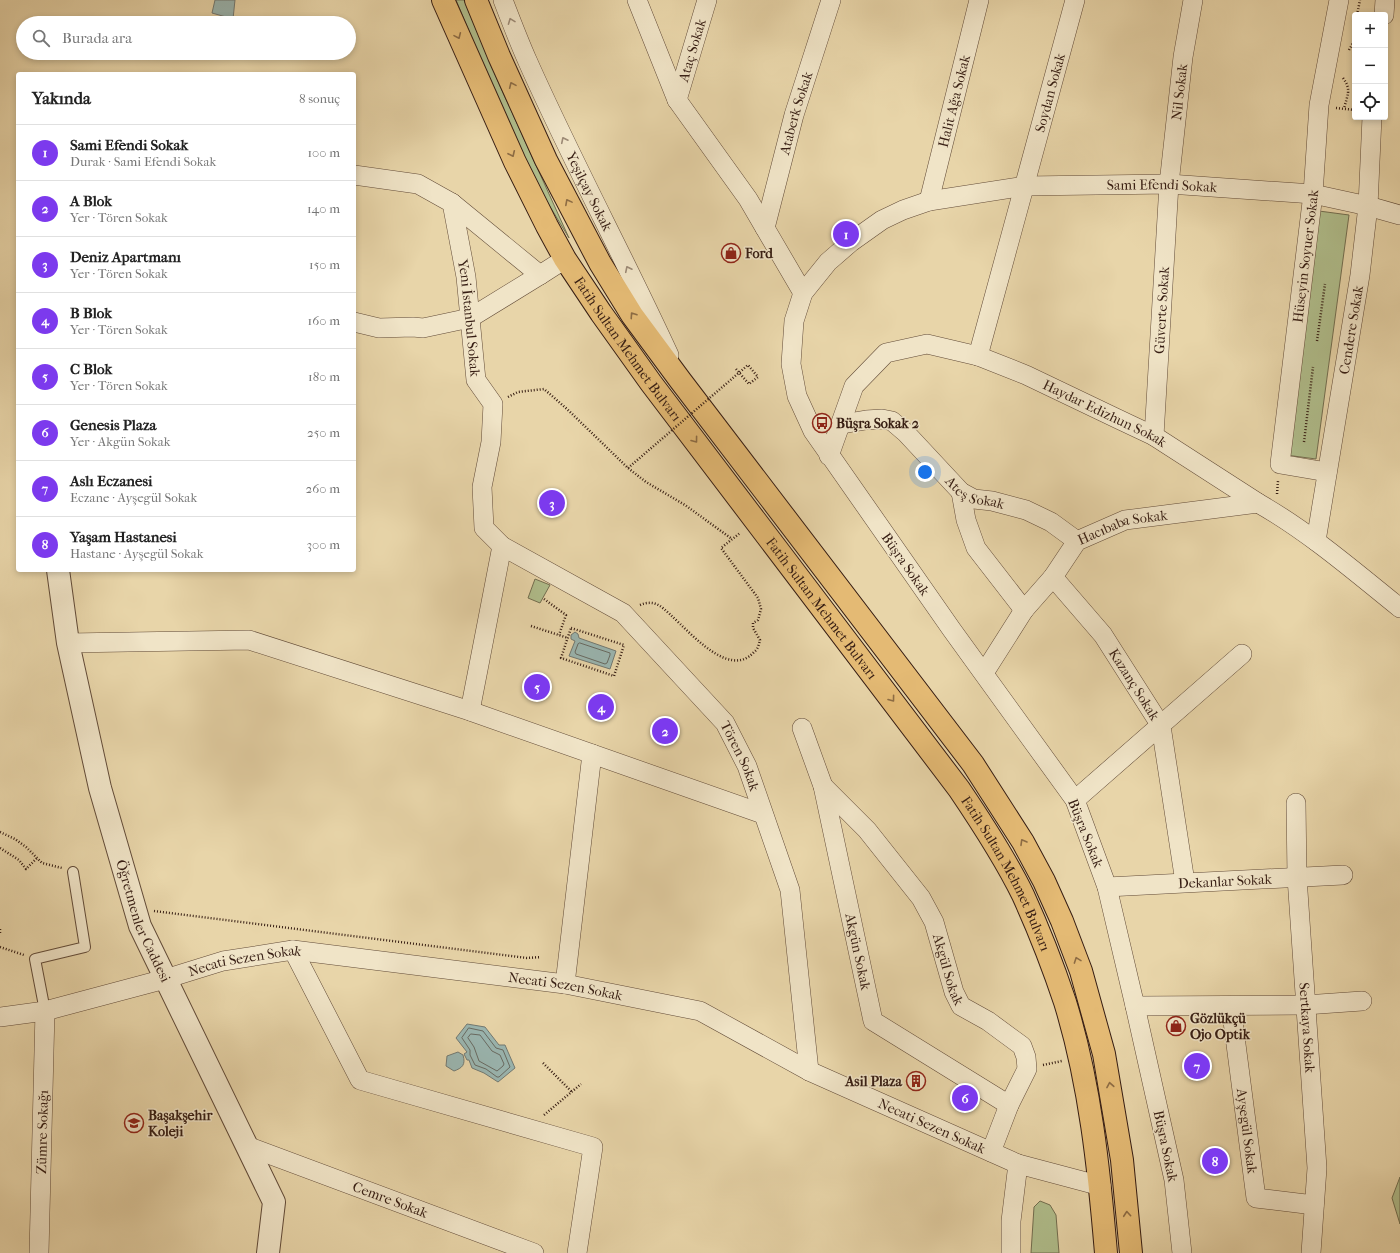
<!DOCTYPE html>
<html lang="tr">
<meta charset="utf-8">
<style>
:root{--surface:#fff;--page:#f2f2f2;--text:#222;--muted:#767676;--line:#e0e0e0;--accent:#7c3aed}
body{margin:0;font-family:"IM FELL French Canon",serif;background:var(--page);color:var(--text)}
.controls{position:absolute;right:12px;top:12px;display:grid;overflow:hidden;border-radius:4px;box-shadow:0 2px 6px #0003}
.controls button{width:36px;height:36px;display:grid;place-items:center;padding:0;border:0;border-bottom:1px solid var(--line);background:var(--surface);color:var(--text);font:20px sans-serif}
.you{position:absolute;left:925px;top:472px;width:14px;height:14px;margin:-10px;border:3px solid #fff;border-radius:50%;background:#1a73e8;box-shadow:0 0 0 6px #1a73e833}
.badge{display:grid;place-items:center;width:26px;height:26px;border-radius:50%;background:var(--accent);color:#fff;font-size:13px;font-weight:700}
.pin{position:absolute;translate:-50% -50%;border:2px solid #fff;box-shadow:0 1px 4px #0006}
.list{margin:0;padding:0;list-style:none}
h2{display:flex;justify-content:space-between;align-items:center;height:52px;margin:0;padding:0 16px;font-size:17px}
h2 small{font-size:13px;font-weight:400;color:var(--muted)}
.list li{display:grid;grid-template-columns:26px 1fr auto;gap:12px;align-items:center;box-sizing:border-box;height:56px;padding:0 16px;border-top:1px solid var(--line)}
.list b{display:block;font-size:15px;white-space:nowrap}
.list p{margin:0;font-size:13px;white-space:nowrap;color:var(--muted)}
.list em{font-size:13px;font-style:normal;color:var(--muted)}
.icon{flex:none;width:22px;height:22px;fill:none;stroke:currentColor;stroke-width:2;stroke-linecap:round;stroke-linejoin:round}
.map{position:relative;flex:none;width:1400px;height:1253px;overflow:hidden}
.search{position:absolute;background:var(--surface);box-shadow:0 2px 6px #0003;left:16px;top:16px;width:340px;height:44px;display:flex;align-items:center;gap:10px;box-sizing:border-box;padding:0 14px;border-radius:22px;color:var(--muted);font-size:15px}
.panel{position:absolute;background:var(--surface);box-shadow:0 2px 6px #0003;left:16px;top:72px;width:340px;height:500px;border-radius:4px}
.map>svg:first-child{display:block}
.green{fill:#b0be8c;stroke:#736e50}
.water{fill:#9ab6b1;stroke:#727972}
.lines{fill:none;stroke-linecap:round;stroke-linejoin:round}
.shore{stroke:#686a62;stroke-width:1}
.service-casing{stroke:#624b38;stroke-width:12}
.minor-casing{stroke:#624b38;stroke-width:20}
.tertiary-casing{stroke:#624b38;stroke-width:24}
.primary-casing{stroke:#361d13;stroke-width:24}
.path{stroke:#361d13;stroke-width:2.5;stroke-dasharray:1 2;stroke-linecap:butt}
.service{stroke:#f0e4c7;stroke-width:10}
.minor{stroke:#f0e4c7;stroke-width:19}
.tertiary{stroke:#f0e4c7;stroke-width:22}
.primary{stroke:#e4ba74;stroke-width:22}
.path-bridge{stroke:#361d13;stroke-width:2.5;stroke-dasharray:1 2;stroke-linecap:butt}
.oneway{stroke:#9c8a76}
.oneway2{stroke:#8d6c44}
.labels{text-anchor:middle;stroke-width:3;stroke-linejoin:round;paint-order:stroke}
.street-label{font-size:14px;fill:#361d13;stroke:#f0e4c7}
.poi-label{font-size:14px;font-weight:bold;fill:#361d13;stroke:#f0e4c7;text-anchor:start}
</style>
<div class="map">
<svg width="1400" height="1253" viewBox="0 0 1400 1253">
<rect width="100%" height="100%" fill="#e8d5a9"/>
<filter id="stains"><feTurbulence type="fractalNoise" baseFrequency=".005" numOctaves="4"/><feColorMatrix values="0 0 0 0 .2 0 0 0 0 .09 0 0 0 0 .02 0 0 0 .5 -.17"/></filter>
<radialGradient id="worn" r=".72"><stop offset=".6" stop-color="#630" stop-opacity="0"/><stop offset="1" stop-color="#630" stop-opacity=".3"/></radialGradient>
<g class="green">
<polygon points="456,0 464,0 500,86 569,238 540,190 493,89"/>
<polygon points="1319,211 1349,215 1316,459 1286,455"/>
<polygon points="535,579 550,585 540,603 528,598"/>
<polygon points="1400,1177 1400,1224 1392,1198"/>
<polygon points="1040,1201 1050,1205 1056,1215 1059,1253 1031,1253 1034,1207"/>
</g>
<g class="water">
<polygon points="215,0 235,0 233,19 212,13"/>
<polygon points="575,632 578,634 579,638 616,651 610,669 569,656 575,641 571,639 571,635"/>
<polygon points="467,1024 485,1027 499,1045 505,1045 515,1068 498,1082 484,1073 472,1068 469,1060 467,1060 464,1054 467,1052 456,1038"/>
<path d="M 458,1052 L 463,1055 C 466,1065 462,1068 454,1071 L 446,1066 L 447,1056 Z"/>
</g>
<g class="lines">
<g class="shore">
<polygon points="580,643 610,653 610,655 607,663 605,664 576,654 575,652 578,644"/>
<polygon points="469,1028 483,1031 496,1048 503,1050 510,1067 499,1077 497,1077 486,1069 475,1065 470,1055 470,1050 462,1038"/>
<polygon points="471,1034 480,1035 492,1051 500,1055 504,1064 503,1066 497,1071 479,1061 474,1047 468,1038"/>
</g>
<g class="service-casing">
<polyline id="service" points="45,1011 35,959 85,947 73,872"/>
</g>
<g class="minor-casing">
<g id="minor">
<path id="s1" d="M 503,0 C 511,21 519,42 528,62 C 572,161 624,257 669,355"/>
<polyline points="637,0 677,100 748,199 803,293"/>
<polyline points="1384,15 1385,0"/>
<path id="s2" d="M 677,100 L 707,0"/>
<path id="s3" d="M 354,175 L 418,184 L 452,203 L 466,277 L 476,380 L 493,404 L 491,442 L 482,487 L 484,528 L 502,546 L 623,613 L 725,723 L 747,766 L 790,890 L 809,1071"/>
<path id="s4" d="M 929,201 L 979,0"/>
<polyline points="452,203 540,275 565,259"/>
<path id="s5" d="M 765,228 L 794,115 L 831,0"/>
<polyline points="354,322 379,328 413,327 423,328 470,318 540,275"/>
<path id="s6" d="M 978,356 L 1075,0"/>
<path id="s7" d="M 842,424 L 866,420 L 882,419 L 892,421 L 906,433 L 961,492 L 974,499 L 992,501 L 1026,510 L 1051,522 L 1077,541"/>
<path id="s8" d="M 1154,436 L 1169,184 L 1183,57 L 1193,0"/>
<path id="s9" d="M 829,456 L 854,386 L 886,353 L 927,344 L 978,356 L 1026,375 L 1118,419 L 1154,436 L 1258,503 C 1309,532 1354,571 1400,608"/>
<path id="s10" d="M 1327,472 L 1280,464 L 1313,194 L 1319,105 L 1339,0"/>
<polyline points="961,492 966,520 976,548 1024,610"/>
<path id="s11" d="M 1316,541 L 1360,275 L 1368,206 L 1372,117"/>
<path id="s12" d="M 1053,577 L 1103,635 L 1161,726 L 1185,882"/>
<polyline points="68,643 249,640 470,711 763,814"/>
<path id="s13" d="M 984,673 L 1024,610 L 1053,577 L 1077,541 L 1125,520 L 1258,503"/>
<polyline points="470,711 502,546"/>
<path id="s14" d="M 802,728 L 823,786 L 873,1021 L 1009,1105"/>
<path id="s15" d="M 823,786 L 867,830 L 921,898 L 934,922 L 954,992 L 961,1006 L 988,1021 L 1022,1046 L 1026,1057 L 1027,1069 L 1009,1105 L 991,1152"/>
<polyline points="1075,800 1242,654"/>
<path id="s16" d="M 1296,803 L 1297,877 L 1317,1168 L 1311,1253"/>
<path id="s17" d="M 1107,887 L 1343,875"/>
<polyline points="293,950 360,1080 593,1147 577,1253"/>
<polyline points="565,984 592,754"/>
<polyline points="1135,1006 1305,1005 1362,1001"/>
<path id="s18" d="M 1231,1006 L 1256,1198 L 1314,1205"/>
<path id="s19" d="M 0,1017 L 45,1011 L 165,979 L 223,961 L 293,950 L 565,984 L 700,1011 L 809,1071 L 991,1152 L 1018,1164 L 1101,1186"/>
<path id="s20" d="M 247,1146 L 534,1253"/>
<path id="s21" d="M 39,1253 L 45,1011"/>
<polyline points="1011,1253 1011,1221 1018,1164"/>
<path id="s22" d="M 1182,1253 L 1174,1180 L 1135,1006 L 1107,887 L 1075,800 L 952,630 L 813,431 L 797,396 L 791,364 L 794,321 L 803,293 L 828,262 L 851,242 L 882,220 L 903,210 L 929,201 L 1025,186 L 1169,184 L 1313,194 L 1368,206 L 1400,215"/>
</g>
</g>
<g class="tertiary-casing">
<g id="tertiary">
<path id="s23" d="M 58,570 L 68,643 L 100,788 L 140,926 L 274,1202 L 268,1253"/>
</g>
</g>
<g class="primary-casing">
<g id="primary">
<path id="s24" d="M 443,0 L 515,162 L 547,226 L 565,259 L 601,313 L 651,383 L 959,789 C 982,823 1005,858 1023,895 C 1039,930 1053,966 1065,1002 C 1090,1083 1099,1169 1106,1253"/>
<polyline points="476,0 499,56 546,160 600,263 632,315 680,380 973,764 1023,842 1044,881 1062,921 1081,971 1104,1054 1122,1160 1131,1253"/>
</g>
</g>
<g class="path">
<polyline points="1357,15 1360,0"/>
<polyline points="1349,50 1353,43 1355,32"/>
<path d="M 1343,78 C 1352,90 1347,95 1344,109"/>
<polyline points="1336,108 1355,110"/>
<polyline points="1317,341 1325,284"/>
<polyline points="736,369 749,384 758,377 748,365"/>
<polyline points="508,397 518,392 544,389 567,409 628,468 646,482 685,505 732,539"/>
<polyline points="1304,442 1313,367"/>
<polyline points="1277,494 1278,481"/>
<polyline points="544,599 566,615 559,635"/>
<path d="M 640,605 C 647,602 654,602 660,606 C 682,621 727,684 755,651 C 758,649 759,644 760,640 L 753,628 L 753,623 L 758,620 L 761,609 L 758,598 L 721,548 L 740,533"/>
<polyline points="531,626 568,638"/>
<polygon points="571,628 624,645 614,676 561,658"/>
<polyline points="0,832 15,839 26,847 42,863 62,868"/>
<polyline points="0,848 19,860 26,869 37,858"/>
<polyline points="154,911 527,958 541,957"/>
<polyline points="0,929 0,933"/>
<polyline points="0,947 24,955"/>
<polyline points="543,1063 572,1092"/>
<polyline points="1043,1065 1062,1061"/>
<polyline points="544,1115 581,1084"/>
</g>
<use href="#service" class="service"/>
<use href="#minor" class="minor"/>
<use href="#tertiary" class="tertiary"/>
<use href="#primary" class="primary"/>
<polyline class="path-bridge" points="628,468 748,365"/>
</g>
<defs><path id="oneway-chevron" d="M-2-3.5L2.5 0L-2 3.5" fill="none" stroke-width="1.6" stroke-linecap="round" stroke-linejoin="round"/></defs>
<g class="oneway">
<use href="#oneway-chevron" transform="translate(511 21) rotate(-111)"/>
<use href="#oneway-chevron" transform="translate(564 140) rotate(-116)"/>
<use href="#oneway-chevron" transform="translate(628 269) rotate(-116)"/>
</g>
<g class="oneway2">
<use href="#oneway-chevron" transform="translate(458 36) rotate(66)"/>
<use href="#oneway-chevron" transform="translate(512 85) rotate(-114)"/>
<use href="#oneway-chevron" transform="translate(512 154) rotate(65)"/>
<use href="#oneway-chevron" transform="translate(568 202) rotate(-118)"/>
<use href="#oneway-chevron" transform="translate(633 315) rotate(-124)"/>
<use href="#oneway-chevron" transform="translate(695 440) rotate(53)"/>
<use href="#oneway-chevron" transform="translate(892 699) rotate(53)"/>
<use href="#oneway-chevron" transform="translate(1023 842) rotate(-120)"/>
<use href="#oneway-chevron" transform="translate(1077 960) rotate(-110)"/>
<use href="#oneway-chevron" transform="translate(1110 1085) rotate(-100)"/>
<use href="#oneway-chevron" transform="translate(1127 1214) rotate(-95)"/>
</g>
<defs>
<g id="shop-ring" transform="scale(1)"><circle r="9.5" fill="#f0e4c7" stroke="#8f2418" stroke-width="1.5"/><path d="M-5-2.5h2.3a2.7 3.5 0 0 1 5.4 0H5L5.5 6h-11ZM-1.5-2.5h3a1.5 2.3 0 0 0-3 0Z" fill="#8f2418"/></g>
<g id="bus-ring" transform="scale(1)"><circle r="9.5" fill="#f0e4c7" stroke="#8f2418" stroke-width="1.5"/><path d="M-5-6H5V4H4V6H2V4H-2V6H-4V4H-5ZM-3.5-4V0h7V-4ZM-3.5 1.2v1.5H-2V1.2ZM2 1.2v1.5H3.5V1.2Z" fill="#8f2418"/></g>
<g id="building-ring" transform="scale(1)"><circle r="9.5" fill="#f0e4c7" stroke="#8f2418" stroke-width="1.5"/><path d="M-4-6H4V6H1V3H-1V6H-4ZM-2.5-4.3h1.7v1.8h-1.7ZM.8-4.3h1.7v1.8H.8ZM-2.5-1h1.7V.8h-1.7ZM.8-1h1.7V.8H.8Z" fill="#8f2418"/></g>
<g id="school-ring" transform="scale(1)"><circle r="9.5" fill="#f0e4c7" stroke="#8f2418" stroke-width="1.5"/><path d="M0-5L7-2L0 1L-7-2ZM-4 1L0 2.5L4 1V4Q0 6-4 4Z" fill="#8f2418"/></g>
</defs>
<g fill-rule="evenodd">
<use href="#shop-ring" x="731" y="253"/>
<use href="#bus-ring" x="822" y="423"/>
<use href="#shop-ring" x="1176" y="1026"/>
<use href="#building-ring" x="916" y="1081"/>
<use href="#school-ring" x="134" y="1123"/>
</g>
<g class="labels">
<g class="street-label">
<text dy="5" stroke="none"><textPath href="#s2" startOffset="52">Ataç Sokak</textPath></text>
<text dy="5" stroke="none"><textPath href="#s8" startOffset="345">Nil Sokak</textPath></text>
<text dy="5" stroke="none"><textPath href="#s6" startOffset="273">Soydan Sokak</textPath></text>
<text dy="5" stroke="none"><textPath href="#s4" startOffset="103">Halit Ağa Sokak</textPath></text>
<text dy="5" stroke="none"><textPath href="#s5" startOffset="119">Ataberk Sokak</textPath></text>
<text dy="5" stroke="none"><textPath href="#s22" startOffset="1456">Sami Efendi Sokak</textPath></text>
<text dy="5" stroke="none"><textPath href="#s1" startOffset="210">Yeşilçay Sokak</textPath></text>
<text dy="5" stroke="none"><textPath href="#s10" startOffset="257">Hüseyin Soyuer Sokak</textPath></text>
<text dy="5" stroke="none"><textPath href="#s8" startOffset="126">Güverte Sokak</textPath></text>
<text dy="5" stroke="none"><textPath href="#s3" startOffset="220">Yeni İstanbul Sokak</textPath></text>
<text dy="5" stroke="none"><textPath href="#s11" startOffset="214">Cendere Sokak</textPath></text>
<text dy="5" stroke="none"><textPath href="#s24" startOffset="396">Fatih Sultan Mehmet Bulvarı</textPath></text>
<text dy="5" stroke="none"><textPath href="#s9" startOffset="354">Haydar Edizhun Sokak</textPath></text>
<text dy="5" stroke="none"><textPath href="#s7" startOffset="163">Ateş Sokak</textPath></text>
<text dy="5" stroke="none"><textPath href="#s13" startOffset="210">Hacıbaba Sokak</textPath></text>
<text transform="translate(906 564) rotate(55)" y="5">Büşra Sokak</text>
<text dy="5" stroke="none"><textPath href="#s24" startOffset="720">Fatih Sultan Mehmet Bulvarı</textPath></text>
<text dy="5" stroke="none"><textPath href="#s12" startOffset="135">Kazanç Sokak</textPath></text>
<text dy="5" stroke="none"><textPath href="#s3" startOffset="787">Tören Sokak</textPath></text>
<text transform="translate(1086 833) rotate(68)" y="5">Büşra Sokak</text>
<text dy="5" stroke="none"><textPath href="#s24" startOffset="1044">Fatih Sultan Mehmet Bulvarı</textPath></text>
<text dy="5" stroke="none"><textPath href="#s17" startOffset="118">Dekanlar Sokak</textPath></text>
<text dy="5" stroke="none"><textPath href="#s23" startOffset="362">Öğretmenler Caddesi</textPath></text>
<text dy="5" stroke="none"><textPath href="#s14" startOffset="231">Akgün Sokak</textPath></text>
<text dy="5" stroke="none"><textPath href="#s19" startOffset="252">Necati Sezen Sokak</textPath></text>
<text dy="5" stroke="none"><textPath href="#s15" startOffset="226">Akgül Sokak</textPath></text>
<text dy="5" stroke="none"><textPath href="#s19" startOffset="576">Necati Sezen Sokak</textPath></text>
<text dy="5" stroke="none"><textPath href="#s16" startOffset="225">Sertkaya Sokak</textPath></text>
<text dy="5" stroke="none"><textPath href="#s19" startOffset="972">Necati Sezen Sokak</textPath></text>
<text dy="5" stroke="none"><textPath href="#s18" startOffset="126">Ayşegül Sokak</textPath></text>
<text dy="5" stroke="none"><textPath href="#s21" startOffset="121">Zümre Sokağı</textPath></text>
<text transform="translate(1166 1146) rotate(78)" y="5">Büşra Sokak</text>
<text dy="5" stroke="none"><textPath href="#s20" startOffset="153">Cemre Sokak</textPath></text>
</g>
<g class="poi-label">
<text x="745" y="258">Ford</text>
<text x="836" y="428">Büşra Sokak 2</text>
<text x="1190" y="1023">Gözlükçü<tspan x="1190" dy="16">Ojo Optik</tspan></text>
<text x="902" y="1086" text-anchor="end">Asil Plaza</text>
<text x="148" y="1120">Başakşehir<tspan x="148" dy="16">Koleji</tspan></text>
</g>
</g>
<rect width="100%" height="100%" filter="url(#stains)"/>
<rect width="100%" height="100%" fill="url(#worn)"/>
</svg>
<div class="controls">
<button>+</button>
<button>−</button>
<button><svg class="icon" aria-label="locate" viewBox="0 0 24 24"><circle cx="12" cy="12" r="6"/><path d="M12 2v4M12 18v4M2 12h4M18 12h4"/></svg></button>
</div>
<div class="you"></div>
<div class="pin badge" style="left:846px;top:234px">1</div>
<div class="pin badge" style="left:665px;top:731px">2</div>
<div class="pin badge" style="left:552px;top:503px">3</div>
<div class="pin badge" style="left:601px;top:707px">4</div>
<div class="pin badge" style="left:537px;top:687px">5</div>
<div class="pin badge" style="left:965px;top:1098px">6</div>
<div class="pin badge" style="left:1197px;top:1066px">7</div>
<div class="pin badge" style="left:1215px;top:1161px">8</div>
<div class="search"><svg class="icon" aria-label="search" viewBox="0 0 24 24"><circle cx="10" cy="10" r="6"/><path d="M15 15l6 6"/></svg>Burada ara</div>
<section class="panel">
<h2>Yakında<small>8 sonuç</small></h2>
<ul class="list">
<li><span class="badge">1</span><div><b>Sami Efendi Sokak</b><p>Durak · Sami Efendi Sokak</p></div><em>100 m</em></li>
<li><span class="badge">2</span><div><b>A Blok</b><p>Yer · Tören Sokak</p></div><em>140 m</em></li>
<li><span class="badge">3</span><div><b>Deniz Apartmanı</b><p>Yer · Tören Sokak</p></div><em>150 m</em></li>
<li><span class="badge">4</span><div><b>B Blok</b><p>Yer · Tören Sokak</p></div><em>160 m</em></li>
<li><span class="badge">5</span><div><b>C Blok</b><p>Yer · Tören Sokak</p></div><em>180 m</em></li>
<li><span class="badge">6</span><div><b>Genesis Plaza</b><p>Yer · Akgün Sokak</p></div><em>250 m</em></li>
<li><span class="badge">7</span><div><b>Aslı Eczanesi</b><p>Eczane · Ayşegül Sokak</p></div><em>260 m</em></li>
<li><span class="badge">8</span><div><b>Yaşam Hastanesi</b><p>Hastane · Ayşegül Sokak</p></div><em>300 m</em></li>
</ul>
</section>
</div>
